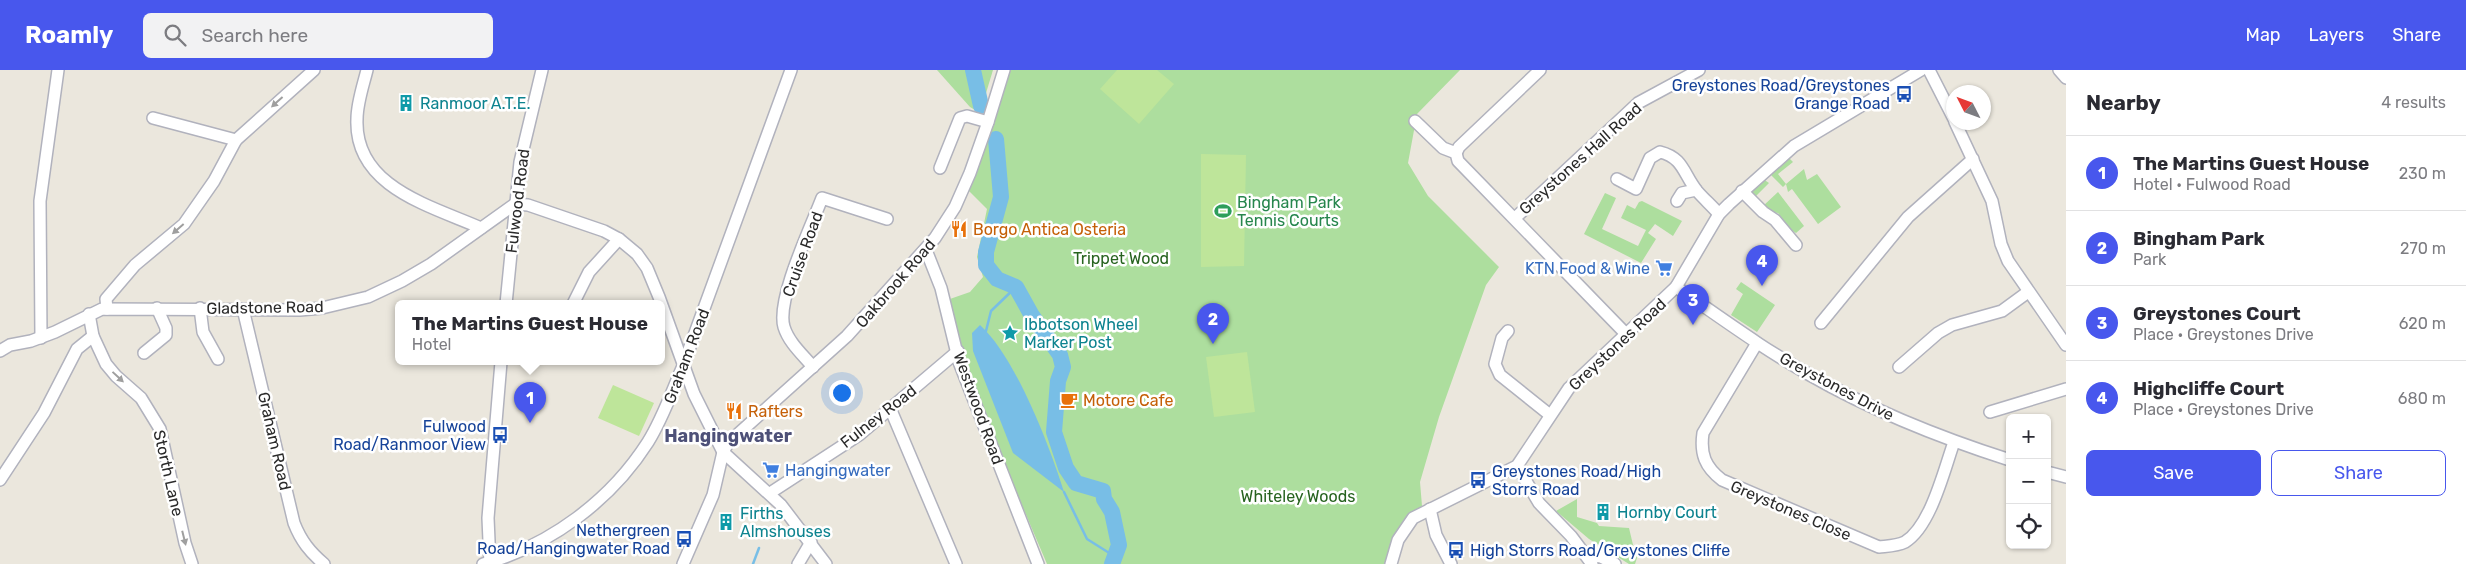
<!DOCTYPE html>
<meta charset="utf-8">
<style>
:root{--surface:#fff;--page:#f2f2f3;--text:#2b2b33;--muted:#7c7c81;--line:#e1e1e2;--accent:#4857ed}
body{margin:0;font-family:Rubik,sans-serif;background:var(--page);color:var(--text)}
.controls{position:absolute;right:15px;bottom:15px;display:grid;overflow:hidden;border-radius:8px;box-shadow:0 1px 4px #0004}
.controls button{width:45px;height:45px;display:grid;place-items:center;padding:0;border:0;border-bottom:1px solid var(--line);background:var(--surface);color:var(--text);font:25px sans-serif}
.compass{position:absolute;left:1946px;top:15px;width:45px;height:45px;border-radius:50%;background:var(--surface);box-shadow:0 1px 4px #0004;rotate:312deg}
.you{position:absolute;left:841px;top:322px;width:18px;height:18px;margin:-12px;border:4px solid #fff;border-radius:50%;background:#1a73e8;box-shadow:0 0 0 8px #1a73e833}
.badge{display:grid;place-items:center;width:32px;height:32px;border-radius:50%;background:var(--accent);color:#fff;font-size:16px;font-weight:700}
.pin{position:absolute;translate:-50% -41px;filter:drop-shadow(0 1px 2px #0008)}
.pin::after{content:'';position:absolute;top:26px;width:18px;height:15px;background:inherit;clip-path:polygon(0 0,100% 0,50% 100%)}
.popup{position:absolute;left:395px;top:230px;width:270px;height:65px;box-sizing:border-box;display:grid;place-content:center;border-radius:8px;background:var(--surface);filter:drop-shadow(0 1px 4px #0005);font-size:16px;white-space:nowrap;color:var(--muted)}
.popup b{font-size:19px;color:var(--text)}
.popup::after{content:'';position:absolute;left:50%;top:100%;margin-left:-10px;border:10px solid transparent;border-top-color:var(--surface)}
.list{margin:0;padding:0;list-style:none}
h2{display:flex;justify-content:space-between;align-items:center;height:65px;margin:0;padding:0 20px;font-size:21px}
h2 small{font-size:16px;font-weight:400;color:var(--muted)}
.list li{display:grid;grid-template-columns:32px 1fr auto;gap:15px;align-items:center;box-sizing:border-box;height:75px;padding:0 20px;border-top:1px solid var(--line)}
.list b{display:block;font-size:19px;white-space:nowrap}
.list p{margin:0;font-size:16px;white-space:nowrap;color:var(--muted)}
.list em{font-size:16px;font-style:normal;color:var(--muted)}
.actions{display:flex;gap:10px;padding:15px 20px}
.actions a{flex:1;padding:11px 0;border:1px solid var(--accent);border-radius:8px;text-align:center;font-size:18px;color:var(--accent)}
.actions .main{background:var(--accent);color:#fff}
.icon{flex:none;width:28px;height:28px;fill:none;stroke:currentColor;stroke-width:2;stroke-linecap:round;stroke-linejoin:round}
.map{position:relative;flex:none;width:2066px;height:494px;overflow:hidden}
header{display:flex;align-items:center;gap:30px;box-sizing:border-box;height:70px;padding:0 25px;background:var(--accent);color:#fff}
header strong{font-size:24px}
nav{display:flex;gap:28px;margin-inline-start:auto;font-size:18px}
.search{width:350px;height:45px;background:var(--page);display:flex;align-items:center;gap:12px;box-sizing:border-box;padding:0 18px;border-radius:8px;color:var(--muted);font-size:19px}
main{display:flex}
aside{flex:1;background:var(--surface)}
.map>svg:first-child{display:block}
.green{fill:#adde9e}
.pitch{fill:#bee59a}
.water{fill:#78bee6}
.lines{fill:none;stroke-linecap:round;stroke-linejoin:round}
.stream{stroke:#78bee6;stroke-width:2.5}
.river{stroke:#78bee6;stroke-width:16}
.minor-casing{stroke:#b1b2bd;stroke-width:14}
.minor{stroke:#fff;stroke-width:11}
.oneway{fill:#9f9f9f}
.labels{text-anchor:middle;stroke-width:5;stroke-linejoin:round;paint-order:stroke}
.transit-label{font-size:16px;fill:#164399;stroke:#fff;text-anchor:end}
.culture-label{font-size:16px;fill:#0d838f;stroke:#fff;text-anchor:start}
.street-label{font-size:16px;fill:#2a2a2a;stroke:#fff}
.leisure-label{font-size:16px;fill:#27864d;stroke:#fff;text-anchor:start}
.food-label{font-size:16px;fill:#c56008;stroke:#fff;text-anchor:start}
.park-label{font-size:16px;fill:#27631f;stroke:#fff}
.shop-label{font-size:16px;fill:#366cbe;stroke:#fff;text-anchor:end}
.neighbourhood-label{font-size:18px;font-weight:bold;fill:#4e5178;stroke:#fff}
</style>
<header>
<strong>Roamly</strong>
<div class="search"><svg class="icon" aria-label="search" viewBox="0 0 24 24"><circle cx="10" cy="10" r="6"/><path d="M15 15l6 6"/></svg>Search here</div>
<nav><a>Map</a><a>Layers</a><a>Share</a></nav>
</header>
<main>
<div class="map">
<svg width="2066" height="494" viewBox="0 0 2066 494">
<rect width="100%" height="100%" fill="#ebe7dd"/>
<g class="green">
<polygon points="937,0 993,0 980,43 970,37"/>
<path d="M 1005,0 L 1460,0 L 1417,44 L 1408,93 L 1428,126 L 1499,197 L 1486,215 L 1439,347 L 1420,412 L 1422,436 C 1402,450 1390,470 1387,494 L 1047,494 L 986,351 L 947,230 L 970,222 L 983,207 L 977,187 L 987,139 L 968,120 Z"/>
<polygon points="1789,88 1793,92 1778,104 1786,114 1804,99 1807,110 1817,104 1841,137 1818,154 1792,119 1788,122 1786,114 1783,117 1771,105"/>
<polygon points="1763,109 1769,113 1755,127 1763,136 1778,122 1804,156 1796,163 1790,159 1778,143 1770,142 1750,125"/>
<polygon points="1605,123 1616,128 1602,159 1638,176 1646,160 1621,148 1627,135 1635,139 1639,132 1642,131 1682,151 1673,166 1655,154 1648,163 1656,169 1641,193 1584,164"/>
<polygon points="1741,212 1775,235 1757,262 1731,245 1743,224 1736,219"/>
<polygon points="1577,429 1577,447 1597,453 1599,456 1629,458 1634,479 1639,482 1635,494 1629,494 1589,469 1556,441"/>
</g>
<g class="pitch">
<polygon points="1117,0 1157,0 1174,14 1139,54 1100,19"/>
<polygon points="1201,84 1246,85 1244,196 1201,197"/>
<polygon points="1247,282 1255,342 1214,347 1206,287"/>
<polygon points="613,315 654,333 639,366 598,348"/>
</g>
<path class="water" d="M 980,255 C 1016,288 1049,375 1064,422 L 1013,383 L 973,281 L 972,263 Z"/>
<g class="lines">
<g class="stream">
<polyline points="986,261 991,241 1016,217"/>
<polyline points="1064,422 1087,469 1114,486"/>
<polyline points="753,494 759,478"/>
</g>
<g class="river">
<polyline points="973,0 981,36"/>
<polyline points="996,69 1001,127 986,182 986,195 997,209 1016,217 1031,244 1060,285 1063,297 1058,311 1054,362 1066,398 1076,413 1103,421 1104,429 1112,442 1119,475 1112,494"/>
</g>
<g class="minor-casing">
<g id="minor">
<path d="M 367,0 C 363,16 357,33 357,49 C 354,117 431,136 481,158"/>
<polyline points="1929,0 1954,49"/>
<polyline points="2059,0 2066,8"/>
<polyline points="153,48 236,70"/>
<polyline points="1415,51 1443,78 1456,83 1458,91 1627,265"/>
<polyline points="1955,52 1992,131 2001,174 2008,191 2066,275"/>
<polyline points="1456,83 1459,77 1540,0"/>
<polyline points="940,98 960,48 967,46 988,52"/>
<path d="M 1617,109 L 1636,119 L 1650,88 L 1660,82 C 1684,88 1683,104 1697,121 C 1704,129 1712,136 1719,144"/>
<polyline points="1742,121 1763,142 1775,150 1796,175"/>
<polyline points="1677,131 1682,123 1696,120"/>
<polyline points="1515,148 1638,33 1699,0"/>
<polyline points="926,180 941,218 959,292 1038,494"/>
<path d="M 1676,217 C 1720,247 1763,279 1810,305 C 1873,341 1941,368 2010,390"/>
<polyline points="506,234 520,92 542,0"/>
<polyline points="573,234 589,202 619,169"/>
<polyline points="200,238 203,262 218,289"/>
<polyline points="107,239 106,229 135,195 184,154 214,111 236,70 314,0"/>
<path d="M 243,239 L 294,453 C 301,471 310,482 324,494"/>
<polyline points="89,244 93,266 106,294 116,306 141,328 160,359 185,473 192,494"/>
<polyline points="1821,253 1908,147 1973,89"/>
<polyline points="1508,261 1502,268 1495,294 1500,305 1550,345"/>
<polyline points="41,268 40,131 58,0"/>
<path d="M 1757,273 L 1703,363 C 1700,384 1705,397 1722,410 L 1879,477 C 1888,476 1897,476 1905,472 C 1931,456 1944,400 1954,372"/>
<polyline points="0,281 10,275 31,271 55,262 102,239 300,240 322,238 368,227 402,211 431,194 515,134 528,135 604,161 619,169 637,184 647,198 659,227 694,324 723,382 781,435 826,494"/>
<polyline points="144,283 166,265 166,258 157,238"/>
<path d="M 813,297 C 803,285 789,273 784,257 C 776,230 811,157 822,128 L 887,149"/>
<polyline points="1899,297 1938,263 1952,255 2002,241 2028,222"/>
<polyline points="890,338 956,494"/>
<polyline points="1990,342 2066,319"/>
<polyline points="1517,396 1539,433 1571,466 1592,494"/>
<polyline points="2047,402 2066,407"/>
<polyline points="0,410 44,343 77,279 93,266"/>
<polyline points="770,423 859,365 958,281"/>
<polyline points="1430,439 1436,465 1451,494"/>
<polyline points="1585,484 1601,487 1615,494"/>
<path d="M 483,494 C 550,476 611,430 648,372 C 663,348 672,321 683,296 L 791,0"/>
<polyline points="490,494 488,448 501,292"/>
<polyline points="683,494 713,425 723,382 728,373 847,266 935,168 955,137 970,103 988,52 1004,0"/>
<polyline points="798,494 811,472"/>
<polyline points="1391,494 1398,470 1413,448 1517,396 1569,318 1676,217 1719,144 1729,134 1794,76 1921,0"/>
</g>
</g>
<use href="#minor" class="minor"/>
</g>
<defs><path id="oneway-solid" d="M-6-.8H1V-3.2L6.5 0L1 3.2V.8H-6Z" transform="scale(1.25)"/></defs>
<g class="oneway">
<use href="#oneway-solid" transform="translate(277 32) rotate(138)"/>
<use href="#oneway-solid" transform="translate(178 159) rotate(139)"/>
<use href="#oneway-solid" transform="translate(118 307) rotate(43)"/>
<use href="#oneway-solid" transform="translate(184 468) rotate(76)"/>
</g>
<defs>
<g id="bus-bare" transform="scale(1.35)"><path d="M-5-6H5V4H4V6H2V4H-2V6H-4V4H-5ZM-3.5-4V0h7V-4ZM-3.5 1.2v1.5H-2V1.2ZM2 1.2v1.5H3.5V1.2Z" fill="#1a4fb4" stroke="#fff" stroke-width="2.5" paint-order="stroke"/></g>
<g id="building-bare" transform="scale(1.35)"><path d="M-4-6H4V6H1V3H-1V6H-4ZM-2.5-4.3h1.7v1.8h-1.7ZM.8-4.3h1.7v1.8H.8ZM-2.5-1h1.7V.8h-1.7ZM.8-1h1.7V.8H.8Z" fill="#0f9aa8" stroke="#fff" stroke-width="2.5" paint-order="stroke"/></g>
<g id="stadium-bare" transform="scale(1.35)"><path d="M0-5a6.5 5 0 1 0 0 10a6.5 5 0 1 0 0-10ZM-3.5-1.8h7v3.6h-7Z" fill="#2e9e5b" stroke="#fff" stroke-width="2.5" paint-order="stroke"/></g>
<g id="restaurant-bare" transform="scale(1.35)"><path d="M-5-6h1v4h1v-4h1v4h1v-4h1v5L-1.5 .5V6h-2V.5L-5-1ZM5-6V6H3V1.5H1.5Q1.5-4 5-6Z" fill="#e8710a" stroke="#fff" stroke-width="2.5" paint-order="stroke"/></g>
<g id="supermarket-bare" transform="scale(1.35)"><path d="M-6-5.5h2.5l.6 2H6L4.5 2H-2.5L-4.4-4H-6ZM-1.5 3.2a1.3 1.3 0 1 0 .1 0ZM3 3.2a1.3 1.3 0 1 0 .1 0Z" fill="#3f7fe0" stroke="#fff" stroke-width="2.5" paint-order="stroke"/></g>
<g id="sight-bare" transform="scale(1.35)"><path d="M0-6L1.8-2.2L6-1.7L2.9 1.2L3.7 5.4L0 3.3L-3.7 5.4L-2.9 1.2L-6-1.7L-1.8-2.2Z" fill="#0f9aa8" stroke="#fff" stroke-width="2.5" paint-order="stroke"/></g>
<g id="cafe-bare" transform="scale(1.35)"><path d="M-5.5-4.5H6V0H3Q3 3.5 0 3.5H-2.5Q-5.5 3.5-5.5 0ZM3-3.2v2h1.7v-2ZM-6 4.5H4V6H-6Z" fill="#e8710a" stroke="#fff" stroke-width="2.5" paint-order="stroke"/></g>
</defs>
<g fill-rule="evenodd">
<use href="#bus-bare" x="1904" y="24"/>
<use href="#building-bare" x="406" y="33"/>
<use href="#stadium-bare" x="1223" y="141"/>
<use href="#restaurant-bare" x="959" y="159"/>
<use href="#supermarket-bare" x="1664" y="198"/>
<use href="#sight-bare" x="1010" y="263"/>
<use href="#cafe-bare" x="1069" y="330"/>
<use href="#restaurant-bare" x="734" y="341"/>
<use href="#bus-bare" x="500" y="365"/>
<use href="#supermarket-bare" x="771" y="400"/>
<use href="#bus-bare" x="1478" y="410"/>
<use href="#building-bare" x="1603" y="442"/>
<use href="#building-bare" x="726" y="452"/>
<use href="#bus-bare" x="684" y="469"/>
<use href="#bus-bare" x="1456" y="480"/>
</g>
<g class="labels">
<g class="transit-label">
<text x="1890" y="21">Greystones Road/Greystones<tspan x="1890" dy="18">Grange Road</tspan></text>
<text x="486" y="362">Fulwood<tspan x="486" dy="18">Road/Ranmoor View</tspan></text>
<text x="1492" y="407" text-anchor="start">Greystones Road/High<tspan x="1492" dy="18">Storrs Road</tspan></text>
<text x="670" y="466">Nethergreen<tspan x="670" dy="18">Road/Hangingwater Road</tspan></text>
<text x="1470" y="486" text-anchor="start">High Storrs Road/Greystones Cliffe</text>
</g>
<g class="culture-label">
<text x="420" y="39">Ranmoor A.T.E.</text>
<text x="1024" y="260">Ibbotson Wheel<tspan x="1024" dy="18">Marker Post</tspan></text>
<text x="1617" y="448">Hornby Court</text>
<text x="740" y="449">Firths<tspan x="740" dy="18">Almshouses</tspan></text>
</g>
<g class="street-label">
<text transform="translate(1580 88) rotate(-42)" y="6">Greystones Hall Road</text>
<text transform="translate(517 131) rotate(-83)" y="6">Fulwood Road</text>
<text transform="translate(802 184) rotate(-70)" y="6">Cruise Road</text>
<text transform="translate(895 213) rotate(-49)" y="6">Oakbrook Road</text>
<text transform="translate(265 237) rotate(-1)" y="6">Gladstone Road</text>
<text transform="translate(1617 274) rotate(-43)" y="6">Greystones Road</text>
<text transform="translate(686 286) rotate(-69)" y="6">Graham Road</text>
<text transform="translate(1837 316) rotate(28)" y="6">Greystones Drive</text>
<text transform="translate(979 338) rotate(70)" y="6">Westwood Road</text>
<text transform="translate(878 346) rotate(-38)" y="6">Fulney Road</text>
<text transform="translate(275 371) rotate(77)" y="6">Graham Road</text>
<text transform="translate(169 403) rotate(77)" y="6">Storth Lane</text>
<text transform="translate(1791 440) rotate(23)" y="6">Greystones Close</text>
</g>
<g class="leisure-label">
<text x="1237" y="138">Bingham Park<tspan x="1237" dy="18">Tennis Courts</tspan></text>
</g>
<g class="food-label">
<text x="973" y="165">Borgo Antica Osteria</text>
<text x="1083" y="336">Motore Cafe</text>
<text x="748" y="347">Rafters</text>
</g>
<g class="park-label">
<text x="1121" y="194">Trippet Wood</text>
<text x="1298" y="432">Whiteley Woods</text>
</g>
<g class="shop-label">
<text x="1650" y="204">KTN Food &amp; Wine</text>
<text x="785" y="406" text-anchor="start">Hangingwater</text>
</g>
<g class="neighbourhood-label">
<text x="728" y="372">Hangingwater</text>
</g>
</g>
</svg>
<div class="controls">
<button>+</button>
<button>−</button>
<button><svg class="icon" aria-label="locate" viewBox="0 0 24 24"><circle cx="12" cy="12" r="6"/><path d="M12 2v4M12 18v4M2 12h4M18 12h4"/></svg></button>
</div>
<svg class="compass" viewBox="-18 -18 36 36"><path d="M0-13l5 13h-10z" fill="#e53935"/><path d="M0 13l5-13h-10z" fill="#7c7c81"/></svg>
<div class="you"></div>
<div class="pin badge" style="left:530px;top:353px">1</div>
<div class="popup"><b>The Martins Guest House</b>Hotel</div>
<div class="pin badge" style="left:1213px;top:274px">2</div>
<div class="pin badge" style="left:1693px;top:255px">3</div>
<div class="pin badge" style="left:1762px;top:216px">4</div>
</div>
<aside>
<h2>Nearby<small>4 results</small></h2>
<ul class="list">
<li><span class="badge">1</span><div><b>The Martins Guest House</b><p>Hotel · Fulwood Road</p></div><em>230 m</em></li>
<li><span class="badge">2</span><div><b>Bingham Park</b><p>Park</p></div><em>270 m</em></li>
<li><span class="badge">3</span><div><b>Greystones Court</b><p>Place · Greystones Drive</p></div><em>620 m</em></li>
<li><span class="badge">4</span><div><b>Highcliffe Court</b><p>Place · Greystones Drive</p></div><em>680 m</em></li>
</ul>
<div class="actions"><a class="main">Save</a><a>Share</a></div>
</aside>
</main>
